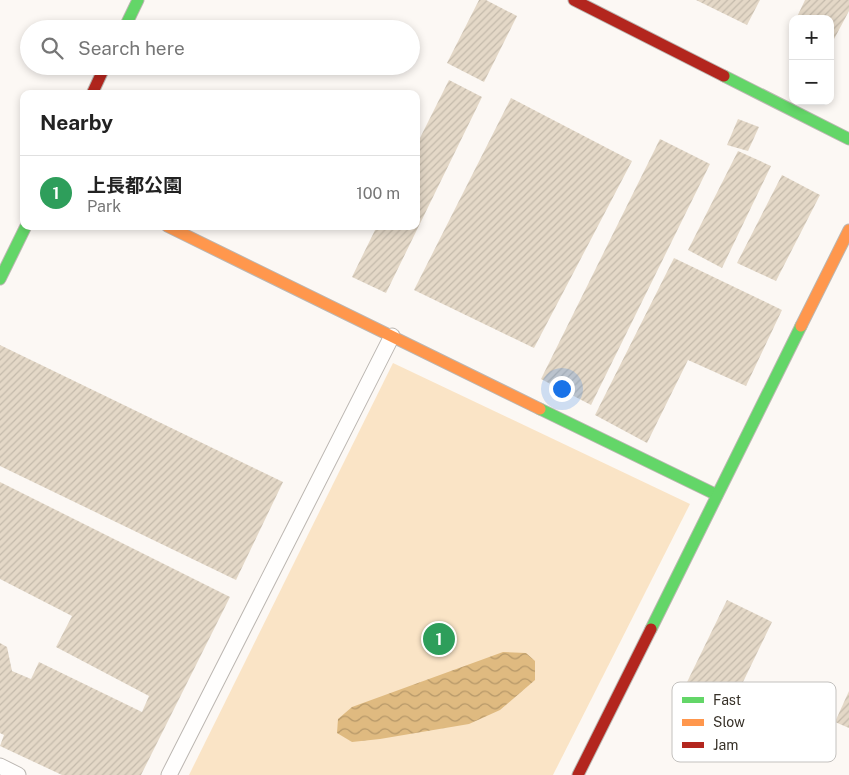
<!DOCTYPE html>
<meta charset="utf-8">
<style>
:root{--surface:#fff;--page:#f2f2f2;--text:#222;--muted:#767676;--line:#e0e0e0;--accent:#d93025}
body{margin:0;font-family:"Public Sans","Noto Sans JP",sans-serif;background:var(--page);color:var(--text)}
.controls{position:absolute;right:15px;top:15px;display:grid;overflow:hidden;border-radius:10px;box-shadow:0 2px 8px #0003}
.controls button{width:45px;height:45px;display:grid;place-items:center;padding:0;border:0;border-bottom:1px solid var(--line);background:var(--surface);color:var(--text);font:25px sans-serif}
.you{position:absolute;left:561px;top:388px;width:18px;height:18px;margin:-12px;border:4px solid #fff;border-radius:50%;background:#1a73e8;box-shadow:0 0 0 8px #1a73e833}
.badge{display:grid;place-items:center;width:32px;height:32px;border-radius:50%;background:var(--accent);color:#fff;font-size:16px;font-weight:700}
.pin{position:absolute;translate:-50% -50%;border:2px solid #fff;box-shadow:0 1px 5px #0006}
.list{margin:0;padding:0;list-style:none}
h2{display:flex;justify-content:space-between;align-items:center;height:65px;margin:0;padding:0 20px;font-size:21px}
h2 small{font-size:16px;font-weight:400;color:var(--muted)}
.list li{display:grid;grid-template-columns:32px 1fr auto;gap:15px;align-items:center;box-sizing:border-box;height:75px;padding:0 20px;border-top:1px solid var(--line)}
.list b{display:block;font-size:19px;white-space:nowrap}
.list p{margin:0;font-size:16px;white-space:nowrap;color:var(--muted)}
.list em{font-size:16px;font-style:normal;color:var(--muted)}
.icon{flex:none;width:28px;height:28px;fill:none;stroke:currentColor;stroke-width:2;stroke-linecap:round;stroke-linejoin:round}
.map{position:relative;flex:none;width:849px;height:775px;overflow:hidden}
.search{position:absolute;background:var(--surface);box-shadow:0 2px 8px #0003;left:20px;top:20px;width:400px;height:55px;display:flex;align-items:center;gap:12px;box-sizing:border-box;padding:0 18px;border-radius:28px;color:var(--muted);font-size:19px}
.panel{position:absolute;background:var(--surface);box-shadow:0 2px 8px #0003;left:20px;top:90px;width:400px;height:140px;border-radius:10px}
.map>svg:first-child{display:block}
.green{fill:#fae4c6}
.water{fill:url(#water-waves)}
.building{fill:url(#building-hatch)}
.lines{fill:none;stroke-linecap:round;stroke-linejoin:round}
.street-casing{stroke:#bbb6b1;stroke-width:17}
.fast-casing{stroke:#bbb6b1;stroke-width:13}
.slow-casing{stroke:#bbb6b1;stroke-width:13}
.jam-casing{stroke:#bbb6b1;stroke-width:13}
.street{stroke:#fffefd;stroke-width:15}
.fast{stroke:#63d668;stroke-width:11}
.slow{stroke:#ff974d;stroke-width:11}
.jam{stroke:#b3261e;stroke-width:11}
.key{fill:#fff;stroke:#c3c1be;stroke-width:1}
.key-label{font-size:14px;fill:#373128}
</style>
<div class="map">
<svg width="849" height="775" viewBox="0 0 849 775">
<defs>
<pattern id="water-waves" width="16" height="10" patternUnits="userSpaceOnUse" patternTransform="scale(1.25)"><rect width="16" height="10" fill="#dfba80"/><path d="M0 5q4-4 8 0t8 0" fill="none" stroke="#b69869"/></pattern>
<pattern id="building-hatch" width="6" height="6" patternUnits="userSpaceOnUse" patternTransform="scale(1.25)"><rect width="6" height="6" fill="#e4d8c7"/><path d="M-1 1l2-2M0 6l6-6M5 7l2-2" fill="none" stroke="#c4baab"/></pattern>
</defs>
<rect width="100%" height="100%" fill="#fcf8f4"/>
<polygon class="green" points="393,363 690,504 553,775 189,775"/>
<polygon class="water" points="503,652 526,653 535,661 535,680 500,710 469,724 380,739 352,742 337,733 338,719 352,707"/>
<g class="building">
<polygon points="479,0 486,0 517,16 484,82 447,63"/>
<polygon points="696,0 760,0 747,25"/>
<polygon points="805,0 849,0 849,11 833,41 830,40 830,19 796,19"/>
<polygon points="449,80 482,97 386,293 352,277 377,226 416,226 416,146"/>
<polygon points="511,98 632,161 534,348 414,290"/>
<polygon points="738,119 759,127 748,151 727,145"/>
<polygon points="660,139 710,164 591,405 541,379"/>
<polygon points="738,151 771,166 722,268 688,250"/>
<polygon points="782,175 820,195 776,281 737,263"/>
<polygon points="674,258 782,310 746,386 688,360 647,443 595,415"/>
<polygon points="0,345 283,482 236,580 0,466"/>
<polygon points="0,482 230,597 141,775 62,775 0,746 4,735 0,733 0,643 7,647 12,671 31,679 39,662 142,712 149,696 56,647 72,616 0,579"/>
<polygon points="727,600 772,622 717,736 672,713"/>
<polygon points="849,691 849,728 835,722"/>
</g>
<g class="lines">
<g class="street-casing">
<g id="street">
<polyline points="0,766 18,775"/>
<polyline points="169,775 392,336"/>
</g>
</g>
<g class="fast-casing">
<g id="fast">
<polyline points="124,29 138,0"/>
<polyline points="724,76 849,139"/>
<polyline points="0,279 26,226"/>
<polyline points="540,409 717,495"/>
<polyline points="651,629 801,326"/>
</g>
</g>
<g class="slow-casing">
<g id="slow">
<polyline points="167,226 540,409"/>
<polyline points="801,326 849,230"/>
</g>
</g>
<g class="jam-casing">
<g id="jam">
<polyline points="574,0 724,76"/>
<polyline points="92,94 105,66"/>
<polyline points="578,775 651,629"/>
</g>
</g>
<use href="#street" class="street"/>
<use href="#fast" class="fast"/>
<use href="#slow" class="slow"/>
<use href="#jam" class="jam"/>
</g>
<rect x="672" y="682" width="164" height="80" rx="8" class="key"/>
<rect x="682" y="697" width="22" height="6" fill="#63d668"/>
<rect x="682" y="719" width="22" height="7" fill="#ff974d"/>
<rect x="682" y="742" width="22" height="6" fill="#b3261e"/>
<g class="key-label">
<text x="713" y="705">Fast</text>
<text x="713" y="727">Slow</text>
<text x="713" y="750">Jam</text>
</g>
</svg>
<div class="controls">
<button>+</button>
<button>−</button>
</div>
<div class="you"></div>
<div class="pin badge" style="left:439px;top:639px;background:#2e9e5b">1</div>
<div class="search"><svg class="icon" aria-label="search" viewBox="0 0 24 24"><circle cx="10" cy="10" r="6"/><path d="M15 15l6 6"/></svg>Search here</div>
<section class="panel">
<h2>Nearby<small></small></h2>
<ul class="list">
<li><span class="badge" style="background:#2e9e5b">1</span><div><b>上長都公園</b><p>Park</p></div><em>100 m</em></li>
</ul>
</section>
</div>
